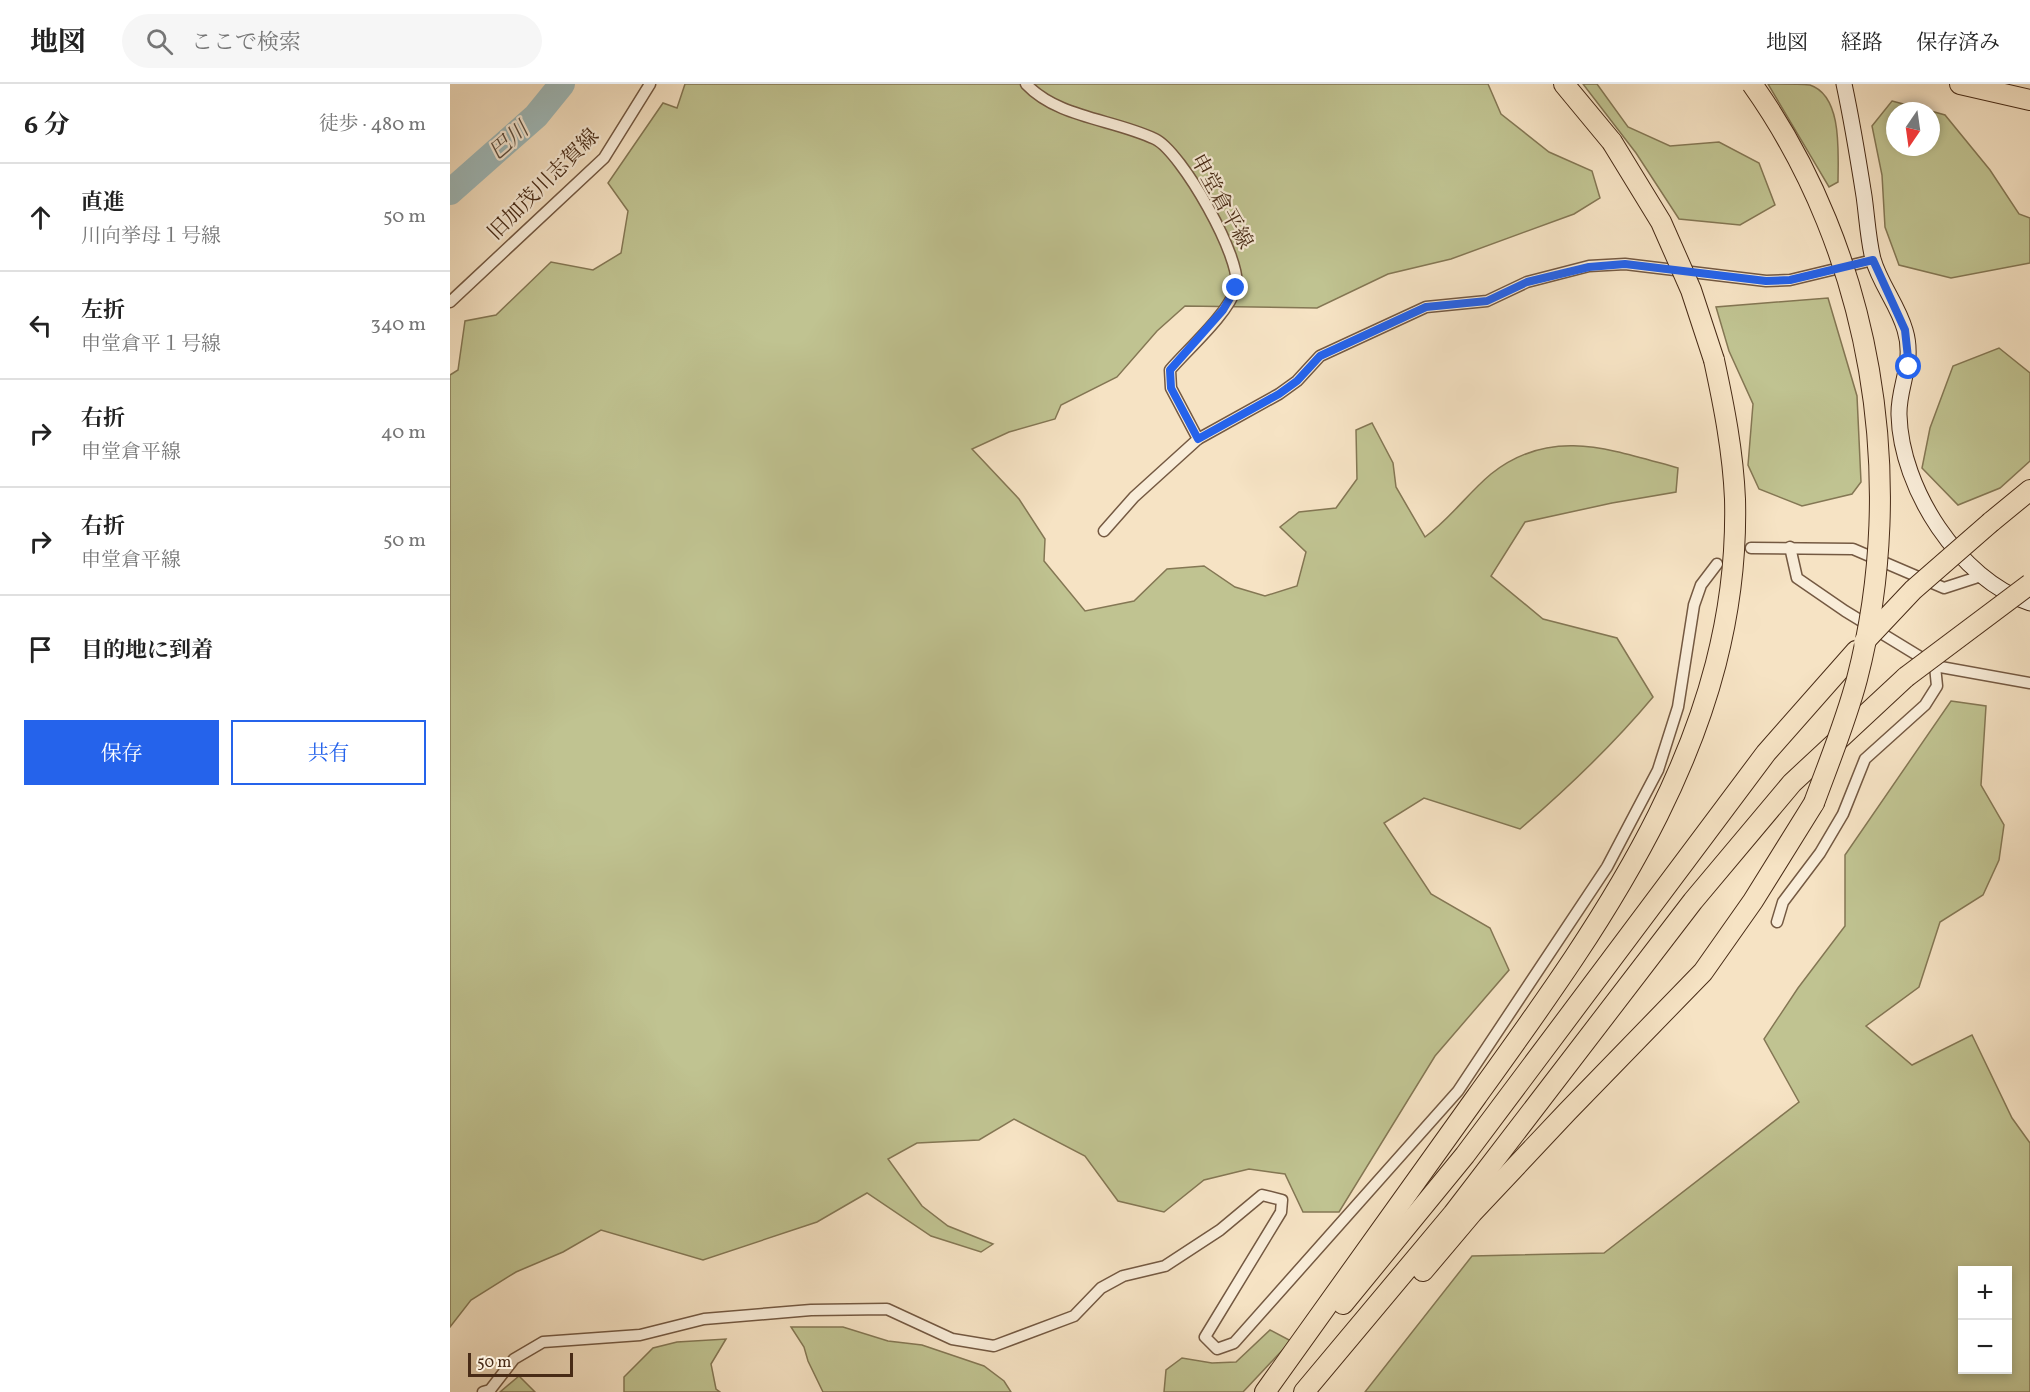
<!DOCTYPE html>
<html lang="ja">
<meta charset="utf-8">
<style>
:root{--surface:#fff;--page:#f6f6f6;--text:#222;--muted:#767676;--line:#e0e0e0;--accent:#2563eb}
body{margin:0;font-family:Vollkorn,"Noto Serif JP",serif;background:var(--page);color:var(--text)}
.controls{position:absolute;right:18px;bottom:18px;display:grid;overflow:hidden;border-radius:0px;box-shadow:0 3px 9px #0003}
.controls button{width:54px;height:54px;display:grid;place-items:center;padding:0;border:0;border-bottom:2px solid var(--line);background:var(--surface);color:var(--text);font:30px sans-serif}
.compass{position:absolute;left:1436px;top:18px;width:54px;height:54px;border-radius:50%;background:var(--surface);box-shadow:0 3px 9px #0003;rotate:193deg}
.scale{position:absolute;left:18px;bottom:15px;width:105px;box-sizing:border-box;padding-left:6px;border:3px solid #482b16;border-top:0;font-size:16px;line-height:21px;white-space:nowrap;color:#482b16;-webkit-text-stroke:4px #f9edd9;paint-order:stroke}
.stop{position:absolute;width:18px;height:18px;margin:-14px;border:4px solid #2563eb;border-radius:50%;background:#fff}
.stop.end{background:#2563eb;border-color:#fff;box-shadow:0 2px 6px #0008}
.list{margin:0;padding:0;list-style:none}
h2{display:flex;justify-content:space-between;align-items:center;height:78px;margin:0;padding:0 24px;font-size:26px}
h2 small{font-size:20px;font-weight:400;color:var(--muted)}
.list li{display:grid;grid-template-columns:39px 1fr auto;gap:18px;align-items:center;box-sizing:border-box;height:108px;padding:0 24px;border-top:2px solid var(--line)}
.list b{display:block;font-size:22px;white-space:nowrap}
.list p{margin:0;font-size:20px;white-space:nowrap;color:var(--muted)}
.list em{font-size:20px;font-style:normal;color:var(--muted)}
.actions{display:flex;gap:12px;padding:18px 24px}
.actions a{flex:1;padding:14px 0;border:2px solid var(--accent);border-radius:0px;text-align:center;font-size:21px;color:var(--accent)}
.actions .main{background:var(--accent);color:#fff}
.icon{flex:none;width:33px;height:33px;fill:none;stroke:currentColor;stroke-width:2;stroke-linecap:round;stroke-linejoin:round}
.map{position:relative;flex:none;width:1580px;height:1308px;overflow:hidden}
header{display:flex;align-items:center;gap:36px;box-sizing:border-box;height:84px;padding:0 30px;background:var(--surface);border-bottom:2px solid var(--line)}
header strong{font-size:28px}
nav{display:flex;gap:33px;margin-inline-start:auto;font-size:21px}
.search{width:420px;height:54px;background:var(--page);display:flex;align-items:center;gap:15px;box-sizing:border-box;padding:0 21px;border-radius:33px;color:var(--muted);font-size:22px}
main{display:flex}
aside{flex:1;background:var(--surface)}
.map>svg:first-child{display:block}
.green{fill:#c0c391;stroke:#847754;stroke-width:1.5;fill-rule:evenodd}
.lines{fill:none;stroke-linecap:round;stroke-linejoin:round}
.river{stroke:#a0bcbd;stroke-width:26}
.street-casing{stroke:#745942;stroke-width:13}
.secondary-casing{stroke:#482b16;stroke-width:17}
.highway-casing{stroke:#482b16;stroke-width:22}
.street{stroke:#f9edd9;stroke-width:10}
.secondary{stroke:#f9edd9;stroke-width:15}
.highway{stroke:#f6e3c4;stroke-width:20}
.highway-bridge-casing{stroke:#482b16;stroke-width:22;stroke-linecap:butt}
.highway-bridge{stroke:#f6e3c4;stroke-width:20}
.route{stroke:#2563eb;stroke-width:8}
.labels{text-anchor:middle;stroke-width:4.5;stroke-linejoin:round;paint-order:stroke}
.street-label{font-size:21px;fill:#482b16;stroke:#f9edd9}
.water-label{font-size:22px;font-style:italic;fill:#5e4f40;stroke:#f9edd9}
</style>
<header>
<strong>地図</strong>
<div class="search"><svg class="icon" aria-label="search" viewBox="0 0 24 24"><circle cx="10" cy="10" r="6"/><path d="M15 15l6 6"/></svg>ここで検索</div>
<nav><a>地図</a><a>経路</a><a>保存済み</a></nav>
</header>
<main>
<aside>
<h2>6 分<small>徒歩 · 480 m</small></h2>
<ul class="list">
<li><svg class="icon" aria-label="ahead" viewBox="0 0 24 24"><path d="M12 20V5M6 11l6-6 6 6"/></svg><div><b>直進</b><p>川向挙母１号線</p></div><em>50 m</em></li>
<li><svg class="icon" aria-label="left" viewBox="0 0 24 24"><path d="M17 20v-9H6M10 6l-5 5 5 5"/></svg><div><b>左折</b><p>申堂倉平１号線</p></div><em>340 m</em></li>
<li><svg class="icon" aria-label="right" viewBox="0 0 24 24"><path d="M7 20v-9h11M14 6l5 5-5 5"/></svg><div><b>右折</b><p>申堂倉平線</p></div><em>40 m</em></li>
<li><svg class="icon" aria-label="right" viewBox="0 0 24 24"><path d="M7 20v-9h11M14 6l5 5-5 5"/></svg><div><b>右折</b><p>申堂倉平線</p></div><em>50 m</em></li>
<li><svg class="icon" aria-label="arrive" viewBox="0 0 24 24"><path d="M6 21V4h12l-3 4 3 4H6"/></svg><div><b>目的地に到着</b></div></li>
</ul>
<div class="actions"><a class="main">保存</a><a>共有</a></div>
</aside>
<div class="map">
<svg width="1580" height="1308" viewBox="0 0 1580 1308">
<rect width="100%" height="100%" fill="#f6e3c4"/>
<filter id="stains"><feTurbulence type="fractalNoise" baseFrequency=".00333" numOctaves="4"/><feColorMatrix values="0 0 0 0 .2 0 0 0 0 .09 0 0 0 0 .02 0 0 0 .5 -.17"/></filter>
<radialGradient id="worn" r=".72"><stop offset=".6" stop-color="#630" stop-opacity="0"/><stop offset="1" stop-color="#630" stop-opacity=".3"/></radialGradient>
<g class="green">
<path d="M 235,0 L 1038,0 L 1051,30 L 1099,68 L 1142,87 L 1150,114 L 1124,130 L 1001,175 L 938,190 L 867,224 L 735,222 L 707,247 L 667,293 L 611,321 L 605,335 L 559,348 L 522,365 L 569,415 L 595,455 L 594,477 L 635,527 L 684,517 L 717,485 L 754,482 L 785,503 L 815,512 L 847,502 L 856,468 L 830,443 L 849,428 L 886,424 L 907,395 L 906,346 L 922,339 L 943,379 L 946,403 L 975,453 C 1000,435 1017,410 1041,390 C 1101,342 1162,366 1228,384 L 1226,408 L 1162,419 L 1075,438 L 1041,492 L 1093,535 L 1167,554 L 1203,613 C 1162,662 1119,703 1070,745 L 974,714 L 934,739 L 981,810 L 1040,844 L 1059,886 L 985,972 L 889,1128 L 853,1128 L 835,1090 L 799,1085 L 754,1096 L 714,1128 L 668,1117 L 635,1072 L 564,1035 L 529,1056 L 467,1059 L 438,1075 L 472,1122 L 498,1142 L 543,1160 L 531,1168 L 481,1152 L 417,1109 L 367,1138 L 253,1176 L 151,1146 L 113,1168 L 66,1188 L 21,1216 L 0,1243 L 0,291 L 8,286 L 15,237 L 46,231 L 101,178 L 143,186 L 171,169 L 178,127 L 158,99 L 213,19 L 227,24 Z"/>
<polygon points="1133,0 1147,0 1178,43 1220,62 1269,58 1309,79 1325,121 1290,141 1229,135 1186,69"/>
<path d="M 1318,0 C 1330,0 1348,0 1360,1 C 1393,12 1388,70 1388,98 L 1379,103 Z"/>
<polygon points="1442,17 1480,27 1445,27 1445,63 1481,63 1481,27 1495,31 1540,86 1569,130 1580,134 1580,179 1501,194 1449,181 1435,143 1432,91 1422,42"/>
<polygon points="1378,214 1407,312 1411,398 1402,410 1352,422 1309,405 1298,381 1303,320 1279,267 1266,223"/>
<polygon points="1549,264 1580,289 1580,377 1550,404 1508,421 1472,384 1480,344 1503,282"/>
<path d="M 1501,617 L 1536,622 L 1531,701 L 1554,741 L 1549,776 L 1533,811 L 1490,838 L 1469,903 L 1416,942 L 1462,981 L 1522,951 L 1562,1034 L 1580,1059 L 1580,1308 L 915,1308 L 1022,1172 L 1154,1169 L 1349,1018 L 1314,955 L 1348,904 L 1395,842 L 1395,771 ZM 1512,1186 L 1558,1186 L 1558,1286 L 1512,1286 Z"/>
<polygon points="341,1243 393,1243 438,1257 472,1261 534,1282 554,1297 561,1308 373,1308 358,1277 354,1263"/>
<polygon points="820,1246 841,1257 793,1308 714,1308 716,1286 732,1274 762,1279 786,1278"/>
<polygon points="276,1255 261,1280 266,1305 270,1308 174,1308 174,1293 203,1264 227,1258"/>
<polygon points="69,1292 85,1308 50,1308"/>
</g>
<g class="lines">
<polyline class="river" points="0,108 86,32 112,0"/>
<g class="street-casing">
<g id="street">
<path d="M 576,0 C 608,34 663,35 705,55 C 731,67 794,177 786,204 C 778,230 739,264 720,286 L 721,304 L 748,355"/>
<polyline points="0,218 154,74 200,0"/>
<polyline points="654,447 684,413 748,355 829,310 847,297 870,272 976,223 1037,217 1077,198 1139,182 1175,180 1316,197 1340,196 1423,176"/>
<polyline points="1340,463 1347,494 1395,527 1485,582 1580,599"/>
<polyline points="1301,464 1403,465 1494,504 1531,492"/>
<polyline points="1327,838 1333,818 1370,769 1393,730 1415,675 1475,621 1487,602 1485,582"/>
<polyline points="33,1308 40,1306 64,1275 93,1258 190,1251 254,1235 361,1226 437,1225 502,1255 544,1262 624,1232 651,1204 673,1192 715,1182 770,1146 812,1111 832,1116 831,1128 755,1253 767,1265 784,1259 1008,1007 1157,783 1208,686 1228,623 1244,521 1251,501 1267,480"/>
</g>
</g>
<g class="secondary-casing">
<path id="secondary" d="M 1394,0 C 1402,37 1408,74 1414,112 C 1417,133 1418,155 1423,175 C 1430,200 1448,221 1455,246 C 1465,279 1448,302 1449,331 C 1451,405 1509,495 1580,519"/>
</g>
<g class="highway-casing">
<g id="highway">
<polyline points="1114,0 1162,58"/>
<polyline points="1510,0 1580,16"/>
<polyline points="1541,438 1580,406"/>
<polyline points="973,1187 1022,1129 1117,1028 1253,888 1303,817 1364,719"/>
<polyline points="893,1220 1015,1071 1316,669 1406,567"/>
<path d="M 815,1308 C 886,1209 956,1110 1027,1012 C 1156,833 1291,648 1285,415 C 1283,368 1274,322 1264,276"/>
<polyline points="854,1308 1003,1130 1243,817 1342,699 1456,593"/>
</g>
</g>
<use href="#street" class="street"/>
<use href="#secondary" class="secondary"/>
<use href="#highway" class="highway"/>
<g class="highway-bridge-casing">
<g id="highway-bridge">
<path d="M 1302,0 C 1422,169 1459,395 1407,595 C 1396,637 1379,678 1364,719"/>
<polyline points="1162,58 1211,138 1241,206 1264,276"/>
<polyline points="1414,558 1463,506 1541,438"/>
<polyline points="1456,593 1580,500"/>
</g>
</g>
<use href="#highway-bridge" class="highway-bridge"/>
</g>
<g class="lines">
<polyline class="route" points="786,204 773,226 720,286 721,304 748,355 829,310 847,297 870,272 976,223 1037,217 1077,198 1139,183 1175,180 1316,197 1340,196 1423,176 1455,246 1459,283"/>
</g>
<g class="labels">
<g class="street-label">
<text transform="translate(93 100) rotate(-45)" y="7">旧加茂川志賀線</text>
<text transform="translate(772 117) rotate(61)" y="7">申堂倉平線</text>
</g>
<g class="water-label">
<text transform="translate(58 56) rotate(-41)" y="8">巴川</text>
</g>
</g>
<rect width="100%" height="100%" filter="url(#stains)"/>
<rect width="100%" height="100%" fill="url(#worn)"/>
</svg>
<div class="controls">
<button>+</button>
<button>−</button>
</div>
<svg class="compass" viewBox="-18 -18 36 36"><path d="M0-13l5 13h-10z" fill="#e53935"/><path d="M0 13l5-13h-10z" fill="#767676"/></svg>
<div class="scale">50 m</div>
<div class="stop" style="left:1459px;top:283px"></div>
<div class="stop end" style="left:786px;top:204px"></div>
</div>
</main>
